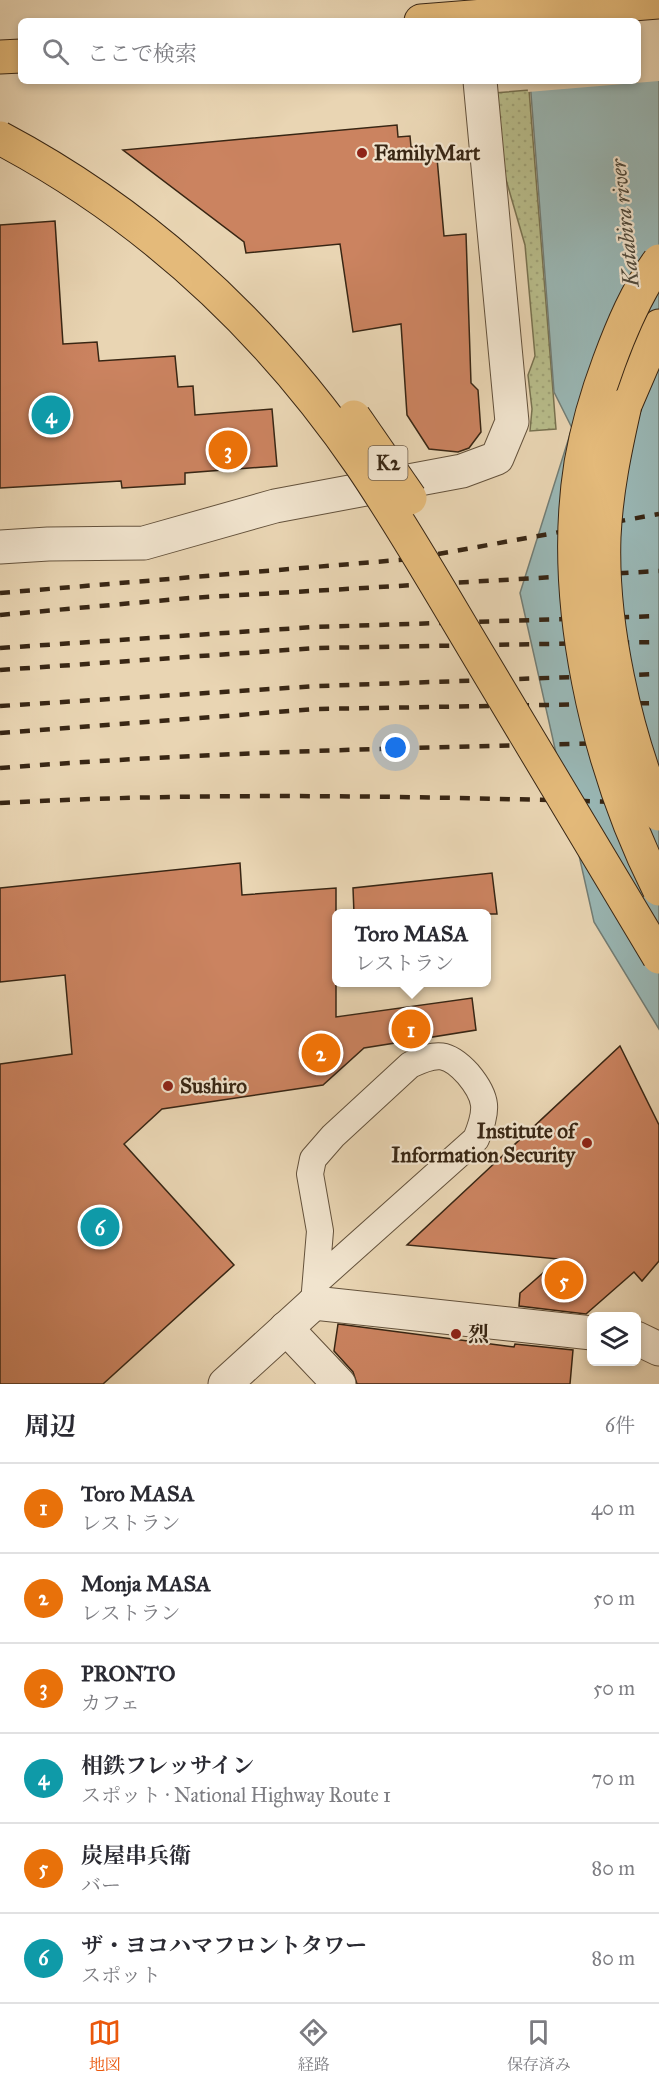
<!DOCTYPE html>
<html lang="ja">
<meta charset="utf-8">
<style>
:root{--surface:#fff;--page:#f7f7f7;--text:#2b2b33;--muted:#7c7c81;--line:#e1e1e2;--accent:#ea580c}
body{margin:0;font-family:"IM FELL Great Primer","Noto Serif JP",serif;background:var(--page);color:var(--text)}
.controls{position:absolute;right:18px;bottom:18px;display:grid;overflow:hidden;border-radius:9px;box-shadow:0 3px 9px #0003}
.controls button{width:54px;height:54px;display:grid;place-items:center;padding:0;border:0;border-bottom:2px solid var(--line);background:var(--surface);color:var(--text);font:30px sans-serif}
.you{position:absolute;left:396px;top:748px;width:21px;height:21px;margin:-15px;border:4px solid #fff;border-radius:50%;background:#1a73e8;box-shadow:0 0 0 9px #1a73e833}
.badge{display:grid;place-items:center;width:39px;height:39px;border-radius:50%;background:var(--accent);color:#fff;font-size:20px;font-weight:700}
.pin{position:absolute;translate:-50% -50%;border:3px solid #fff;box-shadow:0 2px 6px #0006}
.popup{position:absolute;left:332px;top:909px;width:159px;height:78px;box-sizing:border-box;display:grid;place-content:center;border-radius:9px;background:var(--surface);filter:drop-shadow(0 2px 4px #0005);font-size:20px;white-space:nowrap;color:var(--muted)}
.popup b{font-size:22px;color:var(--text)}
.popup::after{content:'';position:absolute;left:50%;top:100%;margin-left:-12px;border:12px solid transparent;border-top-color:var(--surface)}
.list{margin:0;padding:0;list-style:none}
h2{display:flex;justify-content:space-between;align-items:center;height:78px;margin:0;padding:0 24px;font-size:26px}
h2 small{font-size:20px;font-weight:400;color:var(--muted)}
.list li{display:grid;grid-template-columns:39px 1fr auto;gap:18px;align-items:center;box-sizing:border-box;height:90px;padding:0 24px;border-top:2px solid var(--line)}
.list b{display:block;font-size:22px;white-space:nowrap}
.list p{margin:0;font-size:20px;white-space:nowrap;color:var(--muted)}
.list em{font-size:20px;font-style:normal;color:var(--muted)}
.icon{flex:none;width:33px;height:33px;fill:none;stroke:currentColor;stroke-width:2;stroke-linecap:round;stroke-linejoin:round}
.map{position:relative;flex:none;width:659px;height:1384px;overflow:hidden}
.search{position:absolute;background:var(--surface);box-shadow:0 3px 9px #0003;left:18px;right:18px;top:18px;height:66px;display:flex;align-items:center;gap:15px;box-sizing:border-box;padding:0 21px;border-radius:9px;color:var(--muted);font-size:22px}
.sheet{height:618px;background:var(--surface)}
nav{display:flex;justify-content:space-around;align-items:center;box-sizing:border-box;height:84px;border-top:2px solid var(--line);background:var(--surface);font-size:16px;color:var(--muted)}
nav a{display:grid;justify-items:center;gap:3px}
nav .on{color:var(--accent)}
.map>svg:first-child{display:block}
.green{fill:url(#green-dots);stroke:#787250;stroke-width:1.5}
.water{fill:#99b7b5;stroke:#727d75;stroke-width:1.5}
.pier{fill:#e9d5b3}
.building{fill:#cb8360;stroke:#382614;stroke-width:1.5}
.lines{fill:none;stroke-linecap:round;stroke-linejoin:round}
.service-casing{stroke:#64523c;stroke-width:28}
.minor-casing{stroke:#64523c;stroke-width:35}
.tertiary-casing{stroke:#64523c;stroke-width:35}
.trunk-casing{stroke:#382614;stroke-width:35}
.motorway-casing{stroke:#382614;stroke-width:35}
.service{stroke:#f1e4ce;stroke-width:26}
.minor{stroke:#f1e4ce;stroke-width:33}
.tertiary{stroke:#f1e4ce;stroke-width:33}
.trunk{stroke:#e4ba7a;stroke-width:33}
.motorway{stroke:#e4ba7a;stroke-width:33}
.rail{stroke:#382614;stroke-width:4.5;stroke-dasharray:10 10;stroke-linecap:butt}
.motorway-bridge-casing{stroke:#382614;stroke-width:35;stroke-linecap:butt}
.motorway-bridge{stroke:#e4ba7a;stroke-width:33}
.poi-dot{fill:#8f2418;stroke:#f1e4ce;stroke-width:2}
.labels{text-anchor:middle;stroke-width:4.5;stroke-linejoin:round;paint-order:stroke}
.shield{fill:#f1e4ce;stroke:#705f4c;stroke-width:1.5}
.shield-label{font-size:20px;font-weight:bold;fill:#382614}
.poi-label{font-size:21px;font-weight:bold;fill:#382614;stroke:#f1e4ce;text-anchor:start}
.water-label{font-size:22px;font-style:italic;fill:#504a3c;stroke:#f1e4ce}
</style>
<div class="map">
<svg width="659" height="1384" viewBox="0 0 659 1384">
<defs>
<pattern id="green-dots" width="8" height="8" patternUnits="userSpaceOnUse" patternTransform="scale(1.5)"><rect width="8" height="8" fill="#b8bd8b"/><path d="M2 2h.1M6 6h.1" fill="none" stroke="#9fa277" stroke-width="1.8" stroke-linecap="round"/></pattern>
</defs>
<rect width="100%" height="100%" fill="#e9d5b3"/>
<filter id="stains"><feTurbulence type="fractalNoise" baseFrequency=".00333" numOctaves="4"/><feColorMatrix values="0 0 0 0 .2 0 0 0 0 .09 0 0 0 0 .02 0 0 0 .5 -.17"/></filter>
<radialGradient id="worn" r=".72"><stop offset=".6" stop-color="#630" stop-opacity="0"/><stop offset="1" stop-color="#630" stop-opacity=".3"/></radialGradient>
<polygon class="green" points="529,90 556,429 530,431 532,409 528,375 535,356 525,245 500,159 494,93"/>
<polygon class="water" points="659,0 659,1029 594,922 520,593 572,428 554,392 530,81 638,81 638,21"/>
<polygon class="pier" points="659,0 659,81 528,92 527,81 638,81 638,21 522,21"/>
<g class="building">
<polygon points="397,125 398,137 410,136 411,147 423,146 424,159 437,158 444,236 466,234 471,383 478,390 481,432 469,448 458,452 429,449 407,415 401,324 353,332 340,244 246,253 244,242 123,150"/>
<polygon points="55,221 63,344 97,342 99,361 175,356 178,387 193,386 195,415 272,409 277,466 185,473 185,484 122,488 121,481 0,488 0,225"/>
<polygon points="240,863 242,895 336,888 336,1017 472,998 476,1030 364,1048 323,1085 162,1109 124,1144 234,1265 103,1384 0,1384 0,1064 72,1054 65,975 0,982 0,888"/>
<polygon points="492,873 497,914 354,914 353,888"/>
<polygon points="620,1046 659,1125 659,1261 642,1281 634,1272 586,1314 519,1306 520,1293 559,1259 407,1245"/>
<polygon points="338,1324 514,1347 515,1344 573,1350 570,1384 357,1384 353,1372 334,1351"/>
</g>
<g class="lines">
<g class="service-casing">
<path id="service" d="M 314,1303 L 320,1231 L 310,1174 L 313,1159 L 333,1136 L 410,1065 C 437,1052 448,1052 468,1074 C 488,1098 488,1110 476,1139 L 316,1282"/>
</g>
<g class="minor-casing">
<g id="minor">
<polyline points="0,547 48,544 144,543 275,506 462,471 497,458 512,422 480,81"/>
<polyline points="314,1303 592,1333"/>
<polyline points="286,1328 339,1384"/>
<polyline points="636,1338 659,1349"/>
</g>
</g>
<g class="tertiary-casing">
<polyline id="tertiary" points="225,1384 314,1303"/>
</g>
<g class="trunk-casing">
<g id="trunk">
<polyline points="421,21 659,2"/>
<polyline points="0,57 21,56"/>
</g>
</g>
<g class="motorway-casing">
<polyline id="motorway" points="625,405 659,326"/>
</g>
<use href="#service" class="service"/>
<use href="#minor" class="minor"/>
<use href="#tertiary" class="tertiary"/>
<use href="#trunk" class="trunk"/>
<use href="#motorway" class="motorway"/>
<g class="rail">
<polyline points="0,593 411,559 659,514"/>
<polyline points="0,615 189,598 659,571"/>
<polyline points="0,648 314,627 659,616"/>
<polyline points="0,670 316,648 659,642"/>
<polyline points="0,706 319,686 659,674"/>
<polyline points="0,733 317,709 659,703"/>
<path d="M 0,768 C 219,751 439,747 659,742"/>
<path d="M 0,803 C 219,791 440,797 659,803"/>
</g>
<g class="motorway-bridge-casing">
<g id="motorway-bridge">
<path d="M 0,138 C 147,216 268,329 362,466 C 404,528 441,593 480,658 C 539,757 599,857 659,957"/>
<path d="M 659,261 C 637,291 622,327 609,362 C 597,394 587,429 581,463 C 559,600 597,766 659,889"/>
<path d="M 625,405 C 615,449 606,492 604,537 C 601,625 625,732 659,814"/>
<polyline points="354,417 410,498"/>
</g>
</g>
<use href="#motorway-bridge" class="motorway-bridge"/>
</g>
<g class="poi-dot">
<circle cx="362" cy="153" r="6"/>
<circle cx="168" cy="1086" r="6"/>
<circle cx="587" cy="1143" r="6"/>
<circle cx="456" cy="1334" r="6"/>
</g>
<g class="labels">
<rect class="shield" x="368.5" y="446" width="39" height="34" rx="4.5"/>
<g class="shield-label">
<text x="388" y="470">K2</text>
</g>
<g class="poi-label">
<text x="374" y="160">FamilyMart</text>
<text x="180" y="1093">Sushiro</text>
<text x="575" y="1138" text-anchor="end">Institute of<tspan x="575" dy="24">Information Security</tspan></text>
<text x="468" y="1341">烈</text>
</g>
<g class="water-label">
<text transform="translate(624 223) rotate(-96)" y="8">Katabira river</text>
</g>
</g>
<rect width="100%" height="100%" filter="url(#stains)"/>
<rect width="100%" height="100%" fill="url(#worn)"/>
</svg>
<div class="controls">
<button><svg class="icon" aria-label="layers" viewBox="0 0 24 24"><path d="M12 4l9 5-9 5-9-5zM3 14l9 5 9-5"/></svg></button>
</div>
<div class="you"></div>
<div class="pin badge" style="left:411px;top:1029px;background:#e8710a">1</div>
<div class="popup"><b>Toro MASA</b>レストラン</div>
<div class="pin badge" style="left:321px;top:1053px;background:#e8710a">2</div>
<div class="pin badge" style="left:228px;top:450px;background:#e8710a">3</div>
<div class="pin badge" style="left:51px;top:415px;background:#0f9aa8">4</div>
<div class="pin badge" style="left:564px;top:1280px;background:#e8710a">5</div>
<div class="pin badge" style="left:100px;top:1227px;background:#0f9aa8">6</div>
<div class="search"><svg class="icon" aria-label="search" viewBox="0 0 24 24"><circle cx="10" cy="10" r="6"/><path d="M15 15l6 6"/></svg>ここで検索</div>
</div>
<section class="sheet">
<h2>周辺<small>6件</small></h2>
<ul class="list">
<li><span class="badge" style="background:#e8710a">1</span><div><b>Toro MASA</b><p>レストラン</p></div><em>40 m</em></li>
<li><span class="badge" style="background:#e8710a">2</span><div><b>Monja MASA</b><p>レストラン</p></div><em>50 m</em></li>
<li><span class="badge" style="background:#e8710a">3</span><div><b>PRONTO</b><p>カフェ</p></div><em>50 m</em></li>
<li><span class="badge" style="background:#0f9aa8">4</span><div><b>相鉄フレッサイン</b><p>スポット · National Highway Route 1</p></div><em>70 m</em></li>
<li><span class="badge" style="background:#e8710a">5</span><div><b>炭屋串兵衛</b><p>バー</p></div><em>80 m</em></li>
<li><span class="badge" style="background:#0f9aa8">6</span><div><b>ザ・ヨコハマフロントタワー</b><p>スポット</p></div><em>80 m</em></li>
</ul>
</section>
<nav>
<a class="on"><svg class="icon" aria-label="map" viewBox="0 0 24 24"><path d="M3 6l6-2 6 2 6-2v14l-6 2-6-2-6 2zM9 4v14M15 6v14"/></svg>地図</a>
<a><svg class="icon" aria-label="directions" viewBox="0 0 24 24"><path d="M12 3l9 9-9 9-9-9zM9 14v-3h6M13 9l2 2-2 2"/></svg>経路</a>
<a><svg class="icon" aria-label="saved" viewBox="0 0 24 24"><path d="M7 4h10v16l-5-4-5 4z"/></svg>保存済み</a>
</nav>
